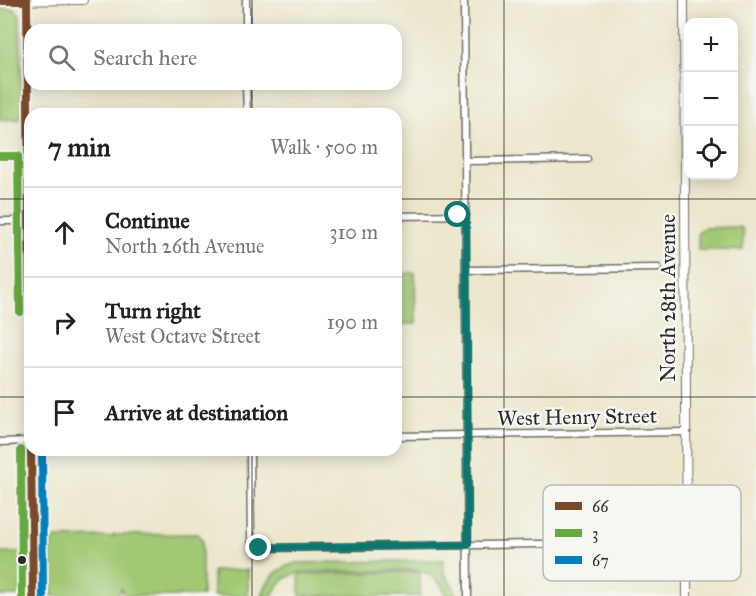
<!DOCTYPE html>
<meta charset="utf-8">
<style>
:root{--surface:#fff;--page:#f2f2f2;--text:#202124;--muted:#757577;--line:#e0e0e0}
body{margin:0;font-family:"IM FELL Great Primer",serif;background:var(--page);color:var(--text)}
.controls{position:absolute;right:18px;top:18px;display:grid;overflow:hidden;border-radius:12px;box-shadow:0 3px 15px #0003}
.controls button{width:54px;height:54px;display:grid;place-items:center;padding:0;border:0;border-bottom:2px solid var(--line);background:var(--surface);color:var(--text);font:30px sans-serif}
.stop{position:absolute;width:18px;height:18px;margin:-14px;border:4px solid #0f766e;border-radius:50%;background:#fff}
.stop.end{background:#0f766e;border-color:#fff;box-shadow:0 2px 6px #0008}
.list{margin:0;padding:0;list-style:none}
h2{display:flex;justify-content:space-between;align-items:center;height:78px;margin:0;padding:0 24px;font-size:26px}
h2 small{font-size:20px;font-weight:400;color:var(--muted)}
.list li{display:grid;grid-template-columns:39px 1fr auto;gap:18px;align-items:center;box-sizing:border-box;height:90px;padding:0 24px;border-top:2px solid var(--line)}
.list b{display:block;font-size:22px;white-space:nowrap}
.list p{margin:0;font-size:20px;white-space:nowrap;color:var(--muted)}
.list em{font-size:20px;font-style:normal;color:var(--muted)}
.icon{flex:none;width:33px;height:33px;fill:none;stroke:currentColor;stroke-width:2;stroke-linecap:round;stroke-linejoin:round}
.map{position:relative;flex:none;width:756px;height:596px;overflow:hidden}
.search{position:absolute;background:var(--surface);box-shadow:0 3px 15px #0003;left:24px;top:24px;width:378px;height:66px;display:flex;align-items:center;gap:15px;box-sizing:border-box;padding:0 21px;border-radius:18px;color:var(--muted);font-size:22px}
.panel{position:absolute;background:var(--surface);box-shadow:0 3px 15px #0003;left:24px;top:108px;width:378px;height:348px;border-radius:18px}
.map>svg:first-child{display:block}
.green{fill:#a1c975;stroke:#667a50;stroke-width:1.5}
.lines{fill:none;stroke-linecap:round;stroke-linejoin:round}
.minor-casing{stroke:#6f6d63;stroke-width:9}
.tertiary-casing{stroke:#6f6d63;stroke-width:10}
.minor{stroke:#fff;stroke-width:6}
.tertiary{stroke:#fff;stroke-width:8}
.bus-1-casing{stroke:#f6f6f2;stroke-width:12}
.bus-2-casing{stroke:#f6f6f2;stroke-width:12}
.bus-3-casing{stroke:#f6f6f2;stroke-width:12}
.bus-1{stroke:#7a4b2a;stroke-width:8}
.bus-2{stroke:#66a940;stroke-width:8}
.bus-3{stroke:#007fbe;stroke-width:8}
.route{stroke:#0f766e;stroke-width:8}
.grid{fill:none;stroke:#2b2b2b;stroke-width:1.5;stroke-opacity:0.55}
.bus-dot{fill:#2b2b2b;stroke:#f6f6f2;stroke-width:2}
.labels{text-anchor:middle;stroke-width:5;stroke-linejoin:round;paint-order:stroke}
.street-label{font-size:21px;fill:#2b2b2b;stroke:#f6f6f2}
.key{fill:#f6f6f2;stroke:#b9b9b6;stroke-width:1.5}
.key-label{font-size:16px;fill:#2b2b2b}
</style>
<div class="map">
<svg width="756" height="596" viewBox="0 0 756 596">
<rect width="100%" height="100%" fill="#f6f6f2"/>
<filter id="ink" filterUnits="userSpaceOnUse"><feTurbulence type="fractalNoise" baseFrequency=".0167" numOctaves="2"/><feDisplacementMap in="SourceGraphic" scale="12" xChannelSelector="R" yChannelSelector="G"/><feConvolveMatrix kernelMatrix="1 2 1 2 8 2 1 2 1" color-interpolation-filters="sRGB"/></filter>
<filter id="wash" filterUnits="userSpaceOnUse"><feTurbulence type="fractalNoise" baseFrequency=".008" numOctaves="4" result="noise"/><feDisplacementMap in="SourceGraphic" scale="24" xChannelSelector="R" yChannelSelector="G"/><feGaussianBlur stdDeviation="1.35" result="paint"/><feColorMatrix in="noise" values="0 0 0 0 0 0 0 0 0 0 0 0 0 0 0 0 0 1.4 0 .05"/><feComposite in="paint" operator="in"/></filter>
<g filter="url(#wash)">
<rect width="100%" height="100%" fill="#ece7cc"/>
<g class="green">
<polygon points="0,9 15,9 20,15 22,119 0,120"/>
<polygon points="738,227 743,229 743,250 698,250 698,233 704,228"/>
<polygon points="415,273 416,324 396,324 396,274"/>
<polygon points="198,534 202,539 202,596 124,596 121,589 117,596 52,596 51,543 56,538 113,537 113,535"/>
<rect x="0" y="553" width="25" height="43"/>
<path d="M 444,560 L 444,573 L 453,586 L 456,596 L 446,596 C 442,582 432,574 418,570 L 302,572 C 287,575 278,582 272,596 L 262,596 C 267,578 278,568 296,563 Z"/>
<polygon points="248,570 248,596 213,596 213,571"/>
<polygon points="420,572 420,596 300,596 299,574"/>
</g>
</g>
<g filter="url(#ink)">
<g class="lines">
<g class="minor-casing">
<g id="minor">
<polyline points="246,0 246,30"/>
<polyline points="464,0 468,596"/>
<polyline points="27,1 30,312"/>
<polyline points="246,84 247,114"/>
<polyline points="466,161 587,159"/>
<polyline points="396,216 466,215"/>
<polyline points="0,221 29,221"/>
<polyline points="466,270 658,268"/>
<polyline points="396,436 687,432"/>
<polyline points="0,442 30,441"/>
<polyline points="31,450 33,596"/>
<polyline points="250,450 251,539 252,544 259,548 687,542"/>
</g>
</g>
<g class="tertiary-casing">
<g id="tertiary">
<polyline points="684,0 687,596"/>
<polyline points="0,1 83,0"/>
</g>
</g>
<use href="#minor" class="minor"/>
<use href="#tertiary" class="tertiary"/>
<g class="bus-1-casing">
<g id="bus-1">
<polyline points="0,1 27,1 30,312"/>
<polyline points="31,450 33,596"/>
</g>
</g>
<g class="bus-2-casing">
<g id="bus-2">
<polyline points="0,156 18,156 20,312"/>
<polyline points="21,450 22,596"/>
</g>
</g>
<g class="bus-3-casing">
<polyline id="bus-3" points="42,450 43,596"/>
</g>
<use href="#bus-1" class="bus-1"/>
<use href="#bus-2" class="bus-2"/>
<use href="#bus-3" class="bus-3"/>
</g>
</g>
<g class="lines" filter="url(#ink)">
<polyline class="route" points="259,548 468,545 466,215 458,215"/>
</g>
<path class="grid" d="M 252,0 L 252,30M 504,0 L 504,596M 252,84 L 252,114M 0,199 L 30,199M 396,199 L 756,199M 0,397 L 30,397M 396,397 L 756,397M 252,450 L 252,596"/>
<circle class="bus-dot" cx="22" cy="560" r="5"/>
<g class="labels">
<g class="street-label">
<text transform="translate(668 298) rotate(-90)" y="7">North 28th Avenue</text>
<text transform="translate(577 417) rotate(-1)" y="7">West Henry Street</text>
</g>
</g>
<rect x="543" y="485" width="198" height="96" rx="9" class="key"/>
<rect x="555" y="502" width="27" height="8" fill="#7a4b2a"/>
<rect x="555" y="529" width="27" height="8" fill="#66a940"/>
<rect x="555" y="556" width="27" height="8" fill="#007fbe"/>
<g class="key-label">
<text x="592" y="512">66</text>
<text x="592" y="539">3</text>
<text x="592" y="566">67</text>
</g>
</svg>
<div class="controls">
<button>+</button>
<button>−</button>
<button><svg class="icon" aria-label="locate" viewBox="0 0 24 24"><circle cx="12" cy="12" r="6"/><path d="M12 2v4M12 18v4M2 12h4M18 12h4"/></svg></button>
</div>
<div class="stop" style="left:458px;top:215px"></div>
<div class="stop end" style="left:259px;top:548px"></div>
<div class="search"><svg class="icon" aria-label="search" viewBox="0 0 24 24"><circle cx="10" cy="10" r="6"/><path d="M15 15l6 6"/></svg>Search here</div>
<section class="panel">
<h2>7 min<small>Walk · 500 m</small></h2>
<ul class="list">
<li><svg class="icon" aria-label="ahead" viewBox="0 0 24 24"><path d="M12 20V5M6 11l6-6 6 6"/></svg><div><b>Continue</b><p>North 26th Avenue</p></div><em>310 m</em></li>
<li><svg class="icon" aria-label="right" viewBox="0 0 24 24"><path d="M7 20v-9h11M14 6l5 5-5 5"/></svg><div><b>Turn right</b><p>West Octave Street</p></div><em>190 m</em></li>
<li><svg class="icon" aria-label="arrive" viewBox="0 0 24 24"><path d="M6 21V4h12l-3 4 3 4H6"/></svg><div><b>Arrive at destination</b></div></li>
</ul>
</section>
</div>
